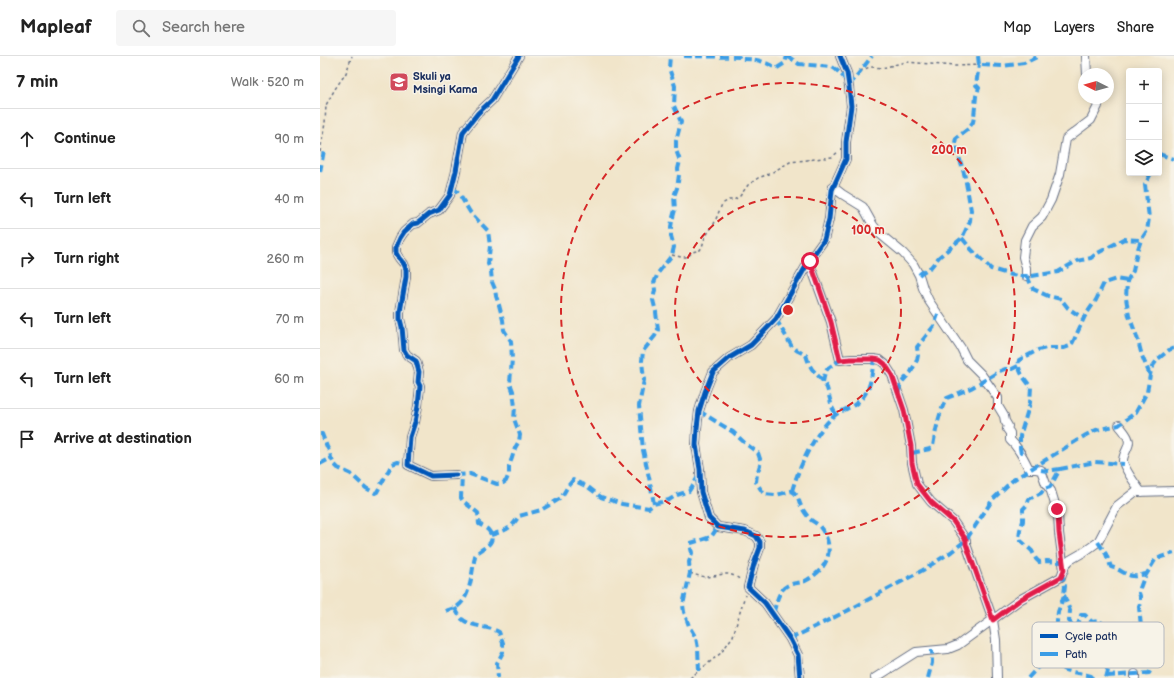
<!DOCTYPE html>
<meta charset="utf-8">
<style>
:root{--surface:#fff;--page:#f6f6f6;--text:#222;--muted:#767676;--line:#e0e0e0}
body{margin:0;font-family:"Balsamiq Sans",sans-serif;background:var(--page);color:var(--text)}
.controls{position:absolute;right:12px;top:12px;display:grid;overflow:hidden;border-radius:4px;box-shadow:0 2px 10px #0003}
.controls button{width:36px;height:36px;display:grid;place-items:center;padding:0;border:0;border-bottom:1px solid var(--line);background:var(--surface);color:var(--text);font:20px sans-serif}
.compass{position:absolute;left:758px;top:12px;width:36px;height:36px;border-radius:50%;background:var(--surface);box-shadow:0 2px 10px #0003;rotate:275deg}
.stop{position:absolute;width:12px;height:12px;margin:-9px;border:3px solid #e11d48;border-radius:50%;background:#fff}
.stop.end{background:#e11d48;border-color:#fff;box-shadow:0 1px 4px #0008}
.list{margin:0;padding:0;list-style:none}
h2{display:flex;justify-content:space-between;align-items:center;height:52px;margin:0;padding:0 16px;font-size:17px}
h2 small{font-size:13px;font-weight:400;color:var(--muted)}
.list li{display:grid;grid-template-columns:26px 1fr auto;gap:12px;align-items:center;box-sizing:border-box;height:60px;padding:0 16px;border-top:1px solid var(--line)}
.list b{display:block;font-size:15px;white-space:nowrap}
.list em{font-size:13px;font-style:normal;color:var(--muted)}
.icon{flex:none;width:22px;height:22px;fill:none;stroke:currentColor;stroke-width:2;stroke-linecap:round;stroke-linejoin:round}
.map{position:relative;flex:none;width:854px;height:622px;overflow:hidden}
header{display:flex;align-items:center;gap:24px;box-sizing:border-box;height:56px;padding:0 20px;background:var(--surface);border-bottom:1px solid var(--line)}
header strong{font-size:19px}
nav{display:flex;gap:22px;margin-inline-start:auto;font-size:14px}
.search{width:280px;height:36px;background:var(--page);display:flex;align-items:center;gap:10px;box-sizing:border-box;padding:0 14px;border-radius:4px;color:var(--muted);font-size:15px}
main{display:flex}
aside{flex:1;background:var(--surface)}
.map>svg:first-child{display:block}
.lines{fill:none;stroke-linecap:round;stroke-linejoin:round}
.minor-casing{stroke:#666f84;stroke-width:10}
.path{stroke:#666f84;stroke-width:1.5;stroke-dasharray:3 3;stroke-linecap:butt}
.minor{stroke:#fff;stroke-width:8}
.quiet{stroke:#3b9de6;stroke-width:4;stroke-dasharray:8 4;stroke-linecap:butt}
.cycleway-casing{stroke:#f7f3e8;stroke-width:8}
.cycleway{stroke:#0057b8;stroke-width:5}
.route{stroke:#e11d48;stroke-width:5}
.ring{fill:none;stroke:#d62828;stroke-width:2;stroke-dasharray:7 5}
.labels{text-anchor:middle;stroke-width:3;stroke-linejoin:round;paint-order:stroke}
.poi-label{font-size:11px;font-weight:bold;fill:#1b2f5e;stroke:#f7f3e8;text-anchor:start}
.key{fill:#f7f3e8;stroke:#b5b8bf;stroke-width:1}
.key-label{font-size:11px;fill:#1b2f5e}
.centre{fill:#d62828;stroke:#f7f3e8;stroke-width:2}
.ring-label{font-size:12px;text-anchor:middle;font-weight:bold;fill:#d62828;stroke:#f7f3e8;stroke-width:3;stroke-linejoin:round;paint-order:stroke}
</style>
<header>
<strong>Mapleaf</strong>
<div class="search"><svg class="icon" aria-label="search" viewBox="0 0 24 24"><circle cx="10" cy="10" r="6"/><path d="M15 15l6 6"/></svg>Search here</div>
<nav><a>Map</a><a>Layers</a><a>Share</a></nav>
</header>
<main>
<aside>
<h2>7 min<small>Walk · 520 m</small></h2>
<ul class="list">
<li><svg class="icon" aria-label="ahead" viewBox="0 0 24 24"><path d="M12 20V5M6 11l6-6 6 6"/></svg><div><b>Continue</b></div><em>90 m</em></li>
<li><svg class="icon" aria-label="left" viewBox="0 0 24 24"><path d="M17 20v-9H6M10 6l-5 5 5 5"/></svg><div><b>Turn left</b></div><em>40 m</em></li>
<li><svg class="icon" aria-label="right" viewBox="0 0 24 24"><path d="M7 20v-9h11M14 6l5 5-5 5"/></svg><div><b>Turn right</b></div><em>260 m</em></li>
<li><svg class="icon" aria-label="left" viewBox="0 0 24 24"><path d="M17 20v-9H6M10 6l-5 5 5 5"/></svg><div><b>Turn left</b></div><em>70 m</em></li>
<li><svg class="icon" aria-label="left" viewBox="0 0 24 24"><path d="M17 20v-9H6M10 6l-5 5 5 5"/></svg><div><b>Turn left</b></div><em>60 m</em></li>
<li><svg class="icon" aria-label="arrive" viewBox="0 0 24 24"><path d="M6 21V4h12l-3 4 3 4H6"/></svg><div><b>Arrive at destination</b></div></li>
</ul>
</aside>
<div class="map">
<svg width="854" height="622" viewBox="0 0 854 622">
<rect width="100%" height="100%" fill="#f7f3e8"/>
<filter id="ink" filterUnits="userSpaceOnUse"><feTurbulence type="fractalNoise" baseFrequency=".025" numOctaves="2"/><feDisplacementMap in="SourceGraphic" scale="8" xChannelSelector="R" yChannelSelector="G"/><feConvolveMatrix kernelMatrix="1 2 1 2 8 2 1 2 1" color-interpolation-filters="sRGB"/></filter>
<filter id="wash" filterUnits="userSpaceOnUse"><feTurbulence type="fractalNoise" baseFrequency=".012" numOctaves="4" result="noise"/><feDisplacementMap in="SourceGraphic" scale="16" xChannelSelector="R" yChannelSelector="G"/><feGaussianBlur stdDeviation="0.9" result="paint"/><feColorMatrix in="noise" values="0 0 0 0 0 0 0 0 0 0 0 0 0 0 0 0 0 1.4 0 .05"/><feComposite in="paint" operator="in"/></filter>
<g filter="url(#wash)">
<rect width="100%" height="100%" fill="#f1e5ca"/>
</g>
<g filter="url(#ink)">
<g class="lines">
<g class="minor-casing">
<g id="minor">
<polyline points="766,0 767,18"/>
<path d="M 513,131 L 522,138 L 543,151 L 553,169 L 560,178 L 583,197 L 593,208 L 599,219 L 603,232 L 609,245 L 641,292 L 647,304 L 661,318 L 678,342 L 678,350 L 684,360 L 685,365 L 688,370 L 687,373 L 690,377 L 690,384 C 699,392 704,403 709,413 L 716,413 L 721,414 L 726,428 L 731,435 L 738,458 L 739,477 L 744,514"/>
<polyline points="489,205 511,266 520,304 531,303 554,303 560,304 565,308 572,319 584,354 591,390 592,407 597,428 611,446 633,465 646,484 646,488 673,564 676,584 677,622"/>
<polyline points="706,220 706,212 703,201 705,184 712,170 722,161 731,144 740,118 746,83 771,64 778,50 775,42"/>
<path d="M 799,369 C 802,373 806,377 808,382 C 812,390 802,397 803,406 C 805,413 816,429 821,436"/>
<polyline points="136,419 111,420 88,409 90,381 95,366 98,350 100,330 98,326 99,316 96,305 87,299 84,294 82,271 80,263 80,256 86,221 86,213 84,208 79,202 76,197 76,191 80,182 84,176 93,168 98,167 109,158 119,154 130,139 136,115 143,76 158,57 172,44 199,0"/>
<polyline points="480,622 478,599 470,583 445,547 428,531 434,508 440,492 440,486 436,480 425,475 398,471 389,462 381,436 380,413 376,389 377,372 379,355 385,336 393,316 409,302 431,289 456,263 489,205 504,184 509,163 512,134 526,103 526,86 531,50 529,31 527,17 520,0"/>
<polyline points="555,622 596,596 628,593 638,589 701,543 741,521 745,509 750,504 764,496 778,486 797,450 815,436 854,435"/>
<polyline points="815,622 815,618"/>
</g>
</g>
<g class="path">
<polyline points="540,15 550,11 562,12 585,6 635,10 659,9"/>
<polyline points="0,96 5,67 6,49 15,33 26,17 32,0"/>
<polyline points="352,199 361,201 368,201 372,196 380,194 382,191 385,181 394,168 402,148 409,144 414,144 420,140 428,129 438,122 449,118 470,106 512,101 518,96"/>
<path d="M 370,517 C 376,519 382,521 388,521 C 403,519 407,514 421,524"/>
<polyline points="370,622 401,597 413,580 425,539"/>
</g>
<use href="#minor" class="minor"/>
<g class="quiet">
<path d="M 364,0 L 419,1 L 420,3 C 430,3 437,3 446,7 C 450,8 452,11 457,12 L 465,7 L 467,0"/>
<path d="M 467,0 L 479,8 L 512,11 C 518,14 523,21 528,26"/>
<polyline points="658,0 659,9 683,10 704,7 719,0"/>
<polyline points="529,30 552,0"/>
<polyline points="839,98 854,103"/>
<polyline points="0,116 4,94"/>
<polyline points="132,132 138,136 150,156 168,175 170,190 168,208 171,215 172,226 175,233 176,240 179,249 183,264 184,274 191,285 192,303 190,327 193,335 195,351 194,363 200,379 199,385 195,392 192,402 189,410 189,418 186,425 183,427 177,428 150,418 136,419"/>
<polyline points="642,182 651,193 671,213 692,219 700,220 712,220 738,216 757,205 771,202 776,198 804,183 821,184"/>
<polyline points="599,219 601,217 611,211 619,201 642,182 650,165 651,154 645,121 635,87 636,82 648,73 653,66 654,61 656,40 659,32 656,29 659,9"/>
<polyline points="707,220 713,233 728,240 741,243 748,252 764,263"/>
<polyline points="456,263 472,291 478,295 486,299 489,308 492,313 502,324 507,332 512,351 516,359"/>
<polyline points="830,319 822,300 817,281 809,260 806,242 807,225 813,215 817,196 821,184 827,175 829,162 825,129 831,117"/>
<path d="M 503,326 C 506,309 508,313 520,304"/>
<polyline points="578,337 581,327 591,316 597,304 598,299 597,291 614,270 618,258"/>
<path d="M 379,355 L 413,376 L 426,388 L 438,397 L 441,406 L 437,418 L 436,426 L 444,438 L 456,439 L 472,435 C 479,439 478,444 481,450 C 483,454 487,460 490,463 C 493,466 497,467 500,471 C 516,491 509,512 487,524 C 480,528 470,526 464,532 C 457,539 456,549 453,558"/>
<polyline points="0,378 2,378 7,391 10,396 11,402 14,408 18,412 31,418 46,432 55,437 57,436 72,408 78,406 88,409"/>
<path d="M 592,397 L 610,393 L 613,390 C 615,378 620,352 627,342 L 651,332 L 680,315 L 685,313 L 692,313 L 698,310"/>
<path d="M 701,398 L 700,392 L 700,380 L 710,347 L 711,331 C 704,322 697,315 699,304 L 718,294 L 727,292 L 744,292 L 750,290 L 753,286 L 765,260 L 776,244 L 784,227 L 796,223 L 807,225"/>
<polyline points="0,408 11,402"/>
<polyline points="740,413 775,406 804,408"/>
<polyline points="721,414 727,415 740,413 730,431 724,433 721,437 709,443 707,449 703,453 703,465 700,474 699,483 712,495 716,503 719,506 727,505 742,506"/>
<path d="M 472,435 C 478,413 495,376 513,361 C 519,355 528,353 534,349 C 552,337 551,321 554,303"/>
<polyline points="334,448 330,426 323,394 319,350 324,324 322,305 323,295 335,280 338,274 336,256 333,244 335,234 334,227 338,217 352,199 354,191 351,180 351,171 352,165 355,154 354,140 357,132 359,119 358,113 360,105 356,94 356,85 361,66 354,50 355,30 349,12 350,0"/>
<path d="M 171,479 C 186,474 190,474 199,460 L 221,454 L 241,442 L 248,430 L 253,424 L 268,431 L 281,441 L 302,448 L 329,452 L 334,448 L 349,444 L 357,439 L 369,435 L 380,418"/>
<path d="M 778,486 L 786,498 L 791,511 C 800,513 805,519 813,520 C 818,521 822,518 827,518"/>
<path d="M 744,539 L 750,555 L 749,565 L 753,570 L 757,570 L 759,566 L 761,559 L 765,559 L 772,566 L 779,565 L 781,566 C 785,578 789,582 783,594 L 786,601 L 787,614"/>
<path d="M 135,552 C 137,556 139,560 142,563 C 151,571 168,570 179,576 L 183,587 L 183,596 L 177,607 L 178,622"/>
<path d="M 126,555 C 130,553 135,553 138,550 C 151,541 152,514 155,500 C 159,492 179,489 169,475 C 167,472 162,470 159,468 L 158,457 L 143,445 L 141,442 L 142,418"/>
<polyline points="470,583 527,555 603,514 631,496 646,484 673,443 693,424 766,379 776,374 799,369 816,356 827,336 830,319 832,311 838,303 849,294 854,292"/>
<path d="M 732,592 C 734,619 751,614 771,620 L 773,622"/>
<polyline points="379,615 378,592 376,582 369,570 364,556 363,549 370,517 369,506 372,497 370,488 371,487 391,481 398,471"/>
<path d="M 787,620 L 829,617 C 834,610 831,603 828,596"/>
<polyline points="608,622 612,607 612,594"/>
<polyline points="708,622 728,600 735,584 738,556 744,539 745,530 742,519"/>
<path d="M 786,622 L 789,611 C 807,611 815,609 828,596 L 822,580 L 819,551 L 820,546 L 820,540 L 819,537 L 820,532 L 823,524 L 835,504 L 841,501 L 854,497"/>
</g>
<g class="cycleway-casing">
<g id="cycleway">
<polyline points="136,419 111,420 88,409 90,381 95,366 98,350 100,330 98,326 99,316 96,305 87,299 84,294 82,271 80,263 80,256 86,221 86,213 84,208 79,202 76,197 76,191 80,182 84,176 93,168 98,167 109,158 119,154 130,139 136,115 143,76 158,57 172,44 199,0"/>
<polyline points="480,622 478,599 470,583 445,547 428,531 434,508 440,492 440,486 436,480 425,475 398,471 389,462 381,436 380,413 376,389 377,372 379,355 385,336 393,316 409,302 431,289 456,263 489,205 504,184 509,163 512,134 526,103 526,86 531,50 529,31 527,17 520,0"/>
</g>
</g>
<use href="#cycleway" class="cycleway"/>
</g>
</g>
<g class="lines" filter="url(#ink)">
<polyline class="route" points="490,205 511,266 520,304 531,303 554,303 560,304 565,308 572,319 584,354 591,390 592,407 597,428 611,446 633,465 646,484 646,488 673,564 701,543 741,521 744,514 739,477 738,458 737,453"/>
</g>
<g class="ring">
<circle cx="468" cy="254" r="113"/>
<circle cx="468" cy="254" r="227"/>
</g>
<defs>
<g id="school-square" transform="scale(1)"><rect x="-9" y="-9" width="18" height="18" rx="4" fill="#d1495b" stroke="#f7f3e8"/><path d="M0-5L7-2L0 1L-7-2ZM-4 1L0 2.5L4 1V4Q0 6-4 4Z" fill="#fff"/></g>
</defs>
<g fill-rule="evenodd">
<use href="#school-square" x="79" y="26"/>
</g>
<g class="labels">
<g class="poi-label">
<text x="93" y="24">Skuli ya<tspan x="93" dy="13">Msingi Kama</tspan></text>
</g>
</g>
<rect x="712" y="566" width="132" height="46" rx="6" class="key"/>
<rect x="720" y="578" width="18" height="4" fill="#0057b8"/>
<rect x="720" y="596" width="18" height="4" fill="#3b9de6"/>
<g class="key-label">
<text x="745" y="584">Cycle path</text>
<text x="745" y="602">Path</text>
</g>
<circle cx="468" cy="254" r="6" class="centre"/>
<g class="ring-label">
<text x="629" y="98">200 m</text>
<text x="548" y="178">100 m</text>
</g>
</svg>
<div class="controls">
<button>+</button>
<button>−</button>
<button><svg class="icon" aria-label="layers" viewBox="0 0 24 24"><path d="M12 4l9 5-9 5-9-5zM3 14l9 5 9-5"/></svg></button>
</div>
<svg class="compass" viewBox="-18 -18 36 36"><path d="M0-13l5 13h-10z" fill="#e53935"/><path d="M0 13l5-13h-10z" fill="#767676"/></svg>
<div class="stop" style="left:490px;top:205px"></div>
<div class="stop end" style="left:737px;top:453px"></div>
</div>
</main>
